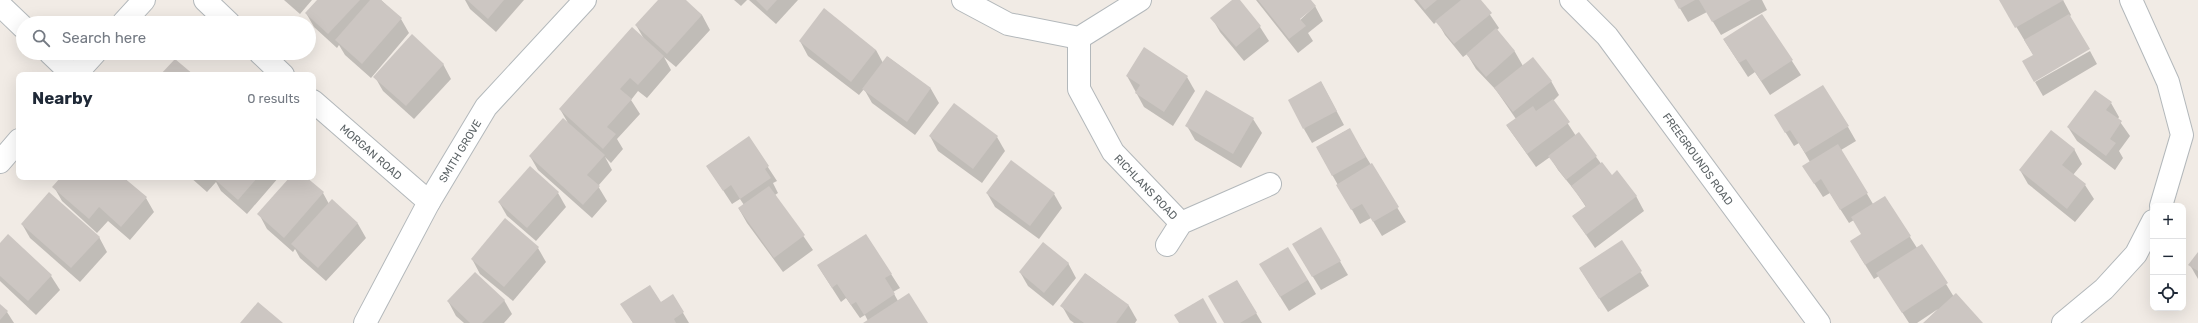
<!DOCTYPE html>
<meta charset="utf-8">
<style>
:root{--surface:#fff;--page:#f2f2f3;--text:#1f2937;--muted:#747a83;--line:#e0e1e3}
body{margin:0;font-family:Rubik,sans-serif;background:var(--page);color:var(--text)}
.controls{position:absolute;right:12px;bottom:12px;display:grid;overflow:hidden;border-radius:8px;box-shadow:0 4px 16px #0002}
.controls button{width:36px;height:36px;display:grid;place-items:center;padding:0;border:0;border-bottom:1px solid var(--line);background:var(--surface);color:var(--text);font:20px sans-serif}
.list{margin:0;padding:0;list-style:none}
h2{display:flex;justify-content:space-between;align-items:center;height:52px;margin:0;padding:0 16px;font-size:17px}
h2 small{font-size:13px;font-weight:400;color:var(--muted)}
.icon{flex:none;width:22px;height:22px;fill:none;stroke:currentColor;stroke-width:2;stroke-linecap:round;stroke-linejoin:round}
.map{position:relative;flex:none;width:2198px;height:323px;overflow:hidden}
.search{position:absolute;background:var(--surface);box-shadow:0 4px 16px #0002;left:16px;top:16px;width:300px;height:44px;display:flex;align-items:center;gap:10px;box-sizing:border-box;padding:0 14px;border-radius:22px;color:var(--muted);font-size:15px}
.panel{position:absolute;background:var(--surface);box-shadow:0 4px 16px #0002;left:16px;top:72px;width:300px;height:108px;border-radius:8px}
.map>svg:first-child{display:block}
.shadow{fill:#0003}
.building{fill:#ccc6c2}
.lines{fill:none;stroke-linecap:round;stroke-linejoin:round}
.minor-casing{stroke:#b3b8bb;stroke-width:24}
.minor{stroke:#fff;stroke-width:22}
.labels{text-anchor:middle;stroke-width:4;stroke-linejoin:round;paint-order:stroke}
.street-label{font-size:11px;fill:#5d6467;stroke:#fff}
</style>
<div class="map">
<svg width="2198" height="323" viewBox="0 0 2198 323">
<rect width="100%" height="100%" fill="#f1ebe5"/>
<g class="shadow">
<polygon points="284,0 312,0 300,14"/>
<polygon points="318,0 381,0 401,19 409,33 371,78 345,55 339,45 337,48 314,27 306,13"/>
<polygon points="465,0 524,0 496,32 470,9"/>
<polygon points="659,0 684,0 702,15 710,30 676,67 664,57 671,70 647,98 638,91 631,100 640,114 617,139 623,149 611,163 605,157 612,170 598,186 607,201 592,218 538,170 530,156 568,123 560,109 644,39 636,25"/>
<polygon points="734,0 747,0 741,6"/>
<polygon points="749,0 798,0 776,24"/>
<polygon points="1233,0 1238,0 1260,27 1269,41 1244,61 1220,32 1212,18"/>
<polygon points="1256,0 1310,0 1297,23 1315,6 1323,21 1308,33 1313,41 1298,53"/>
<polygon points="1414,0 1480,0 1499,28 1497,30 1515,52 1523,66 1551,81 1559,95 1553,101 1576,136 1579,134 1611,177 1636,196 1644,211 1595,248 1573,216 1586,207 1576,192 1558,170 1550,157 1536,167 1507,126 1516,119 1496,90 1476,69 1467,54 1463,57 1445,35 1437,21 1434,24"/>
<polygon points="1675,0 1762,0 1767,10 1721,35 1707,12 1688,22"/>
<polygon points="2000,0 2063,0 2071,15 2034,56"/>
<polygon points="1762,15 1801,75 1770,95 1755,72 1748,77 1724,40"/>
<polygon points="800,41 876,50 883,63 888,57 931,89 939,103 915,135 872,103 864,89 859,95 808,56"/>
<polygon points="2090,51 2097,64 2043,96 2035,82"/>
<polygon points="443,64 451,79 414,119 383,91 375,77"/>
<polygon points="1127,76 1187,77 1195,91 1173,126 1144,107"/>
<polygon points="1321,82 1344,125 1312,143 1304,129"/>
<polygon points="2111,103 2119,117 2118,119 2130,136 2119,151 2123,158 2115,170 2077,141 2068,127"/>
<polygon points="1253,119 1262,133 1241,168 1195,140 1187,126"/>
<polygon points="1848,127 1856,141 1841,150 1873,204 1910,237 1917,248 1922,245 1954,297 1982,323 1924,323 1938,309 1917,323 1909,323 1879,276 1874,279 1859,255 1862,234 1854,220 1849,223 1830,193 1823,197 1812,180 1810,162 1799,143 1794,146 1784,130"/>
<polygon points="1349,129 1406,222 1382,236 1371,218 1360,224 1317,148"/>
<polygon points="930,136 997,137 1005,151 982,183 938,151"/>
<polygon points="749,138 777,181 773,183 778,193 775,195 813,250 783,272 747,223 739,209 744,205 740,199 732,204 707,166"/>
<polygon points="2074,149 2082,164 2073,175 2085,185 2094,199 2075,222 2028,184 2020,170"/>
<polygon points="63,177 122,177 146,198 154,212 130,240 108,221 97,233 62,201 54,187"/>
<polygon points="190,177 279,177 247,214 221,191 216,182 207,192"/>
<polygon points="292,177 305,177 323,193 329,204 332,201 358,224 366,238 326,281 300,258 295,249 293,252 267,229 259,214"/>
<polygon points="558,193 566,207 536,241 507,216 499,202"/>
<polygon points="987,193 1054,194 1062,208 1039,239 995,207"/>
<polygon points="22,224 99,237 107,252 80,282 30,238"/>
<polygon points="1321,229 1348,275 1321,290 1302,259"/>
<polygon points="8,236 51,276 60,290 36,315 0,281 0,244"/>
<polygon points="1622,242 1649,286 1608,312 1580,269"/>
<polygon points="538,248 546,262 513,301 480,274 472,259"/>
<polygon points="2198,253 2198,279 2190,265"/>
<polygon points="1068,263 1076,278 1053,306 1028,286 1020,272"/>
<polygon points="818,266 891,274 900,288 893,292 898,301 927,323 865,323 868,321 865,315 860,318 846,298 841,302"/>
<polygon points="1086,274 1129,306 1137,320 1135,323 1074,323 1070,320 1062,306"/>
<polygon points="1269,279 1308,280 1316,294 1289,311"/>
<polygon points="1237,281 1262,323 1225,323"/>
<polygon points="673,296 689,323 633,323 630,318"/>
<polygon points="504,300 512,314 504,323 464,323 456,316 448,301"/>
<polygon points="0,305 7,312 14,323 0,323"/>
</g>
<g class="building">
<polygon points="317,0 360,0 328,34 305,13"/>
<polygon points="370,0 381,0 402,18 362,64 335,40"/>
<polygon points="467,0 504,0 488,19"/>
<polygon points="658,0 686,0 702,15 667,54 635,25"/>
<polygon points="756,0 777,0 767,11"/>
<polygon points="1232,0 1240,0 1261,26 1236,47 1210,18"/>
<polygon points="1258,0 1311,0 1316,6 1300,19 1306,26 1289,39"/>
<polygon points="1417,0 1437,0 1425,10"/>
<polygon points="1461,0 1481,0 1492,13 1454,44 1435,21"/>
<polygon points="1674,0 1695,0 1679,9"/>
<polygon points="1699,0 1751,0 1712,22"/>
<polygon points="1999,0 2064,0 2015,28"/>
<polygon points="824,8 876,50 851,82 799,41"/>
<polygon points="1762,14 1793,60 1761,81 1746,59 1739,63 1723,39"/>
<polygon points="2069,14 2090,49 2034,82 2022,61 2033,55 2024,40"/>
<polygon points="632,27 664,56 638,85 630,78 620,89 632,99 607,127 616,134 603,149 559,109"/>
<polygon points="1496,28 1515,51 1486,77 1466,54"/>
<polygon points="412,34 444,64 406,106 373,77"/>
<polygon points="1144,47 1188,76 1164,112 1135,93 1140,85 1126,76"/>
<polygon points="887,56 931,88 907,122 862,89"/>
<polygon points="1533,57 1552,81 1513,112 1494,88"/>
<polygon points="175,59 194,75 160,75"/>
<polygon points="1321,81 1337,111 1303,129 1288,100"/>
<polygon points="1823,85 1849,126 1805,153 1790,130 1785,133 1774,115"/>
<polygon points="1206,90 1254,118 1233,154 1185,126"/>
<polygon points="2095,90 2112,102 2106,110 2122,121 2110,139 2116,143 2106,156 2067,127"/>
<polygon points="1553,99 1570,122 1527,154 1506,125 1533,106 1536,111"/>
<polygon points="954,103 998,136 973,169 929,136"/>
<polygon points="563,118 605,155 587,175 600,186 583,205 529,156"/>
<polygon points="1350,128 1366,157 1332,176 1316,147"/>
<polygon points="2051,130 2075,149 2062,165 2086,184 2067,209 2019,170"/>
<polygon points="1579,132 1597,156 1566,180 1548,156"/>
<polygon points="749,136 769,166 765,169 771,178 740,199 731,185 723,191 706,166"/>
<polygon points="1838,144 1868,193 1840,210 1821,179 1814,184 1802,166"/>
<polygon points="1011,160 1055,193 1030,226 986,193"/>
<polygon points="1602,162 1612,175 1617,170 1637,196 1586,235 1572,216 1586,206 1571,186"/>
<polygon points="1372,163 1399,207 1373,222 1362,204 1351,210 1336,185"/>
<polygon points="530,166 559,192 527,228 498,202"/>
<polygon points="61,177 123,177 147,197 121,227 99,207 89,219 52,187"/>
<polygon points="212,177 258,177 238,200"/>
<polygon points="290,177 306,177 324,192 284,238 257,214"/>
<polygon points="769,186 805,235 774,258 738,208"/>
<polygon points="49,192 100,237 71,268 21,224"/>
<polygon points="1885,196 1911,236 1865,265 1850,241 1861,234 1851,217"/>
<polygon points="332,199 358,223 318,268 291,244"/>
<polygon points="505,218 539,247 504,287 471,259"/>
<polygon points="1321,227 1341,261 1312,277 1292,244"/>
<polygon points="8,234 52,275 28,301 0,276 0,243"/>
<polygon points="866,234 892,274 885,278 895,294 864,315 856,302 851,305 837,284 832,288 817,265"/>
<polygon points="1622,240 1642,271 1599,299 1579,268"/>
<polygon points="1043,242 1069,263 1044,293 1019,272"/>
<polygon points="1922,244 1948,283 1902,313 1876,273"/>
<polygon points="1288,247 1308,280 1280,297 1259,264"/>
<polygon points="2198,252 2198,271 2188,265"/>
<polygon points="475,272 505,300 482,323 470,323 447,301"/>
<polygon points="1085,273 1129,305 1116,323 1084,323 1060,306"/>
<polygon points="1237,280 1257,313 1240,323 1224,323 1208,296"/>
<polygon points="650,285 661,302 673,294 684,312 674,319 676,323 633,323 620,304"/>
<polygon points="909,293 928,323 863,323"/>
<polygon points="1956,293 1983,323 1923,323"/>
<polygon points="1203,298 1217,323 1179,323 1174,315"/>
<polygon points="258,302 283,323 240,323"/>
<polygon points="0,304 8,311 0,320"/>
</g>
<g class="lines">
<g class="minor-casing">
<g id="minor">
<polyline points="205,0 229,23"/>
<polyline points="963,0 1008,24 1079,38 1140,0"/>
<polyline points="1571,0 1607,36 1819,323"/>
<polyline points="2131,0 2168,82 2182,135 2161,206"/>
<polyline points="0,5 23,27"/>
<polyline points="123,23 144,0"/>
<polyline points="1079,38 1079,89 1113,152 1181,223"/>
<polyline points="50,53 73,75"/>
<polyline points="260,53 283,75"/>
<polyline points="75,75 95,53"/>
<polyline points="313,101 429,202"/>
<polyline points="0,162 19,140"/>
<polyline points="1167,245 1181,223 1270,184"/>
<polyline points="365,323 429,202 486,107 585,0"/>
<polyline points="2063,323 2104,289 2136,254 2153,221"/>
</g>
</g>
<use href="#minor" class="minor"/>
</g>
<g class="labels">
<g class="street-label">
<text transform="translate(460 151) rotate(-59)" y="4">SMITH GROVE</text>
<text transform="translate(371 152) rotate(41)" y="4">MORGAN ROAD</text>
<text transform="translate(1698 159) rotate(54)" y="4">FREEGROUNDS ROAD</text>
<text transform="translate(1146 187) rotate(46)" y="4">RICHLANS ROAD</text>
</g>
</g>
</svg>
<div class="controls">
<button>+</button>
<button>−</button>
<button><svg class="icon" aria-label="locate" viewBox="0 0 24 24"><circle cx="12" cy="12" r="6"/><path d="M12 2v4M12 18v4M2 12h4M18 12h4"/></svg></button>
</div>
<div class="search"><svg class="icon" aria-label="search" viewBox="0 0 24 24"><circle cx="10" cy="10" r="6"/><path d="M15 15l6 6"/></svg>Search here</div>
<section class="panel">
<h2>Nearby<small>0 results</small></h2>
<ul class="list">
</ul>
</section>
</div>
